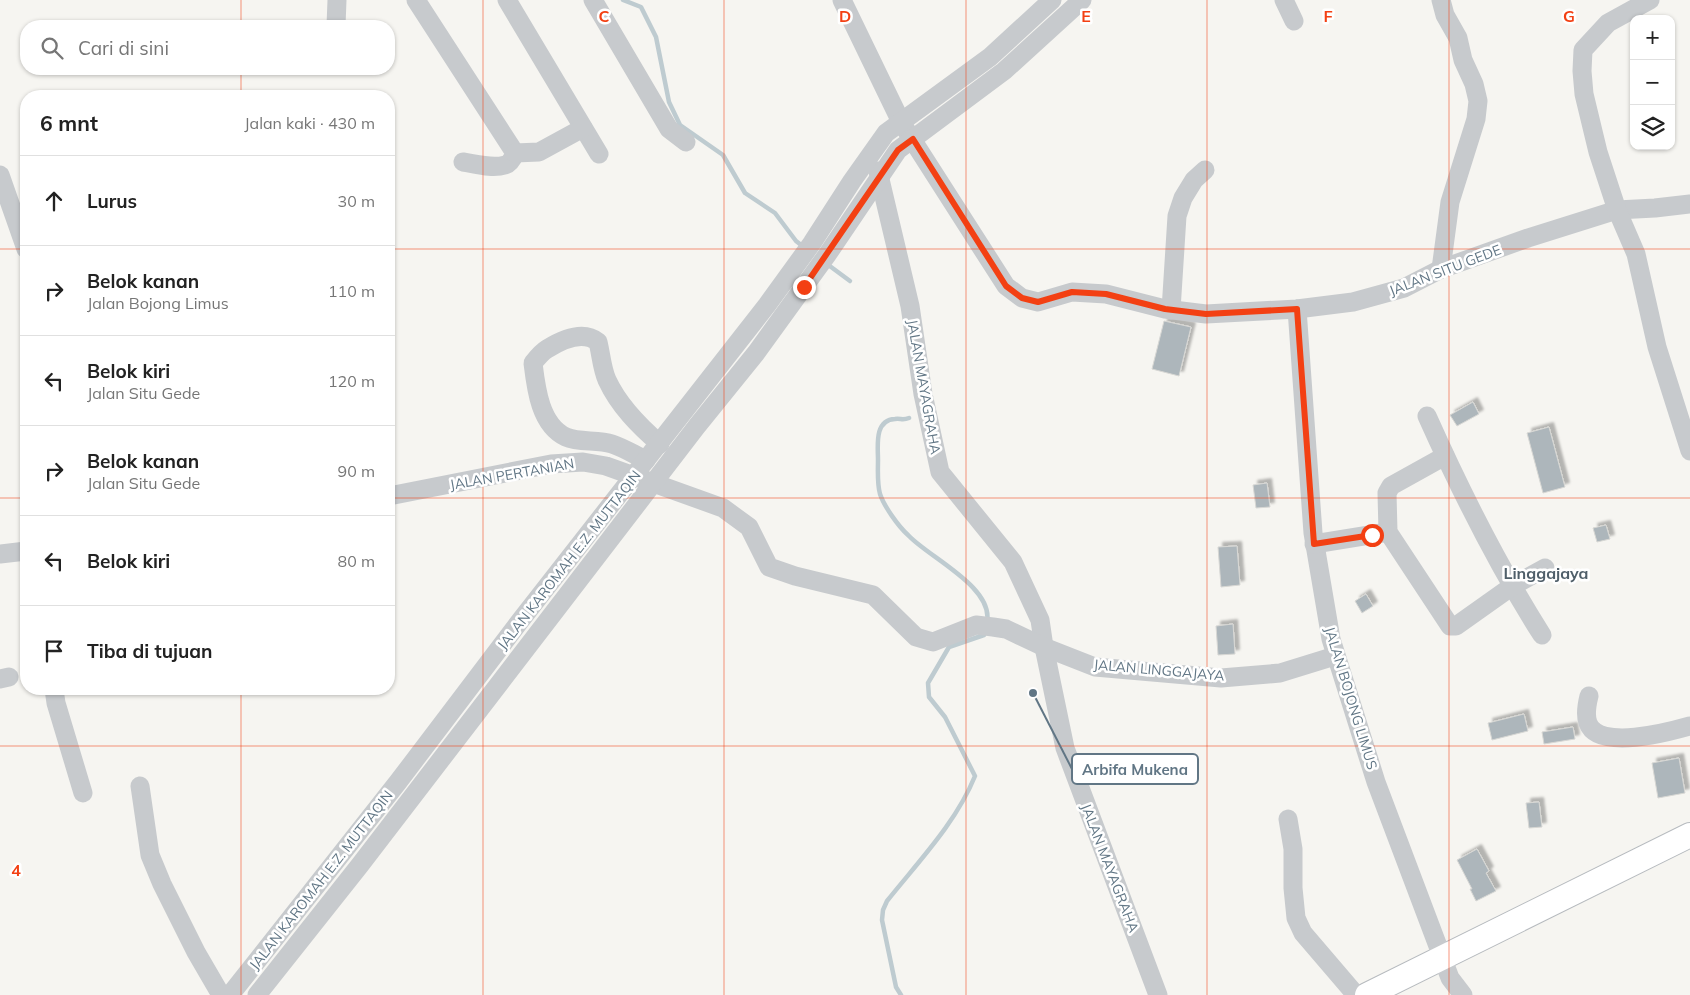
<!DOCTYPE html>
<html lang="id">
<meta charset="utf-8">
<style>
:root{--surface:#fff;--page:#f6f6f6;--text:#222;--muted:#767676;--line:#e0e0e0}
body{margin:0;font-family:Mulish,sans-serif;background:var(--page);color:var(--text)}
.controls{position:absolute;right:15px;top:15px;display:grid;overflow:hidden;border-radius:10px;box-shadow:0 1px 4px #0004}
.controls button{width:45px;height:45px;display:grid;place-items:center;padding:0;border:0;border-bottom:1px solid var(--line);background:var(--surface);color:var(--text);font:25px sans-serif}
.stop{position:absolute;width:15px;height:15px;margin:-11px;border:4px solid #f34013;border-radius:50%;background:#fff}
.stop.end{background:#f34013;border-color:#fff;box-shadow:0 1px 5px #0008}
.list{margin:0;padding:0;list-style:none}
h2{display:flex;justify-content:space-between;align-items:center;height:65px;margin:0;padding:0 20px;font-size:21px}
h2 small{font-size:16px;font-weight:400;color:var(--muted)}
.list li{display:grid;grid-template-columns:32px 1fr auto;gap:15px;align-items:center;box-sizing:border-box;height:90px;padding:0 20px;border-top:1px solid var(--line)}
.list b{display:block;font-size:19px;white-space:nowrap}
.list p{margin:0;font-size:16px;white-space:nowrap;color:var(--muted)}
.list em{font-size:16px;font-style:normal;color:var(--muted)}
.icon{flex:none;width:28px;height:28px;fill:none;stroke:currentColor;stroke-width:2;stroke-linecap:round;stroke-linejoin:round}
.map{position:relative;flex:none;width:1690px;height:995px;overflow:hidden}
.search{position:absolute;background:var(--surface);box-shadow:0 1px 4px #0004;left:20px;top:20px;width:375px;height:55px;display:flex;align-items:center;gap:12px;box-sizing:border-box;padding:0 18px;border-radius:20px;color:var(--muted);font-size:19px}
.panel{position:absolute;background:var(--surface);box-shadow:0 1px 4px #0004;left:20px;top:90px;width:375px;height:605px;border-radius:20px}
.map>svg:first-child{display:block}
.lines{fill:none;stroke-linecap:round;stroke-linejoin:round}
.stream{stroke:#becbd0;stroke-width:4.5}
.building{fill:#adb6bb;stroke:#d7d7d4;filter:url(#shadow)}
.major-casing{stroke:#b7bbbf;stroke-width:26}
.minor{stroke:#c7cacd;stroke-width:19}
.major{stroke:#fff;stroke-width:24}
.route{stroke:#f34013;stroke-width:6}
.grid{fill:none;stroke:#f34013;stroke-width:1;stroke-opacity:0.55}
.labels{text-anchor:middle;stroke-width:5;stroke-linejoin:round;paint-order:stroke}
.street-label{font-size:14px;fill:#617685;stroke:#fff}
.quarter-label{font-size:16px;font-weight:bold;fill:#505f6a;stroke:#fff}
.grid-label{font-size:16px;text-anchor:middle;font-weight:bold;fill:#f34013;stroke:#fff;stroke-width:5;stroke-linejoin:round;paint-order:stroke}
.leader{fill:none;stroke:#617685;stroke-width:2}
.callout-dot{fill:#617685;stroke:#fff;stroke-width:2}
.callout{fill:#fff;stroke:#617685;stroke-width:2}
.callout-label{font-size:15px;text-anchor:middle;font-weight:bold;fill:#617685}
</style>
<div class="map">
<svg width="1690" height="995" viewBox="0 0 1690 995">
<defs>
<filter id="shadow"><feDropShadow dx="4.5" dy="-4.5" stdDeviation="1" flood-color="#0004"/></filter>
</defs>
<rect width="100%" height="100%" fill="#f6f5f1"/>
<g class="lines">
<g class="stream">
<polyline points="623,0 641,7 656,37 669,102 680,125 723,155 745,193 775,213 796,241 805,248"/>
<polyline points="827,264 850,281"/>
<path d="M 909,418 C 902,421 901,418 895,419 C 874,420 878,446 878,460 C 878,471 877,483 880,494 C 884,506 898,526 908,535 C 928,557 994,587 987,622"/>
<path d="M 901,995 L 896,987 L 882,920 L 883,910 L 887,901 C 918,862 956,823 975,776 L 945,717 L 929,697 L 928,683 L 949,647 L 984,635 L 985,632"/>
</g>
</g>
<g class="building">
<polygon points="1164,321 1191,327 1179,376 1152,369"/>
<polygon points="1473,402 1479,414 1457,426 1450,415"/>
<polygon points="1549,427 1565,487 1543,493 1527,433"/>
<polygon points="1267,483 1270,507 1256,508 1253,485"/>
<polygon points="1606,525 1610,539 1597,542 1593,528"/>
<polygon points="1237,546 1240,585 1221,587 1218,547"/>
<polygon points="1366,594 1373,606 1362,613 1355,601"/>
<polygon points="1233,624 1235,654 1218,655 1216,626"/>
<polygon points="1524,714 1528,731 1492,740 1488,723"/>
<polygon points="1573,727 1575,739 1544,744 1542,732"/>
<polygon points="1679,758 1685,793 1658,798 1652,763"/>
<polygon points="1539,802 1542,827 1529,828 1526,803"/>
<polygon points="1477,849 1489,871 1486,873 1496,891 1476,901 1470,889 1472,889 1457,860"/>
</g>
<g class="lines">
<g class="major-casing">
<polyline id="major" points="1367,995 1690,835"/>
</g>
<g class="minor">
<path d="M 416,0 L 515,153 C 513,158 510,164 505,165 C 492,169 476,164 463,162"/>
<polyline points="507,0 599,154"/>
<polyline points="593,0 669,129 686,142"/>
<polyline points="842,0 901,122 1006,286 1022,298 1038,302 1072,292 1106,294 1165,309 1206,314 1297,309 1353,302 1404,288 1441,269 1528,238 1617,210 1655,208 1690,204"/>
<polyline points="1284,0 1294,21"/>
<polyline points="1650,0 1608,23 1583,50 1582,71 1584,94 1598,152 1617,210 1636,254 1657,347 1690,451"/>
<polyline points="336,26 337,0"/>
<polyline points="515,153 539,152 583,128"/>
<polyline points="878,171 910,306 923,394 940,472 1013,562 1040,620 1044,647 1065,748 1158,995"/>
<polyline points="0,175 26,249"/>
<polyline points="1441,269 1450,202 1476,119 1478,101 1474,84 1463,60 1458,38 1445,15 1441,0"/>
<polyline points="1297,309 1313,533 1331,639 1376,782 1450,978 1463,995"/>
<polyline points="1171,310 1177,216 1183,198 1194,180 1205,170"/>
<path d="M 1427,416 C 1461,492 1498,566 1542,635"/>
<polyline points="1445,456 1391,486 1387,493 1388,532 1450,626 1456,626 1511,587 1545,568"/>
<path d="M 646,460 C 635,455 624,448 612,444 C 598,439 579,443 566,437 C 540,425 536,388 533,363 C 537,358 542,352 547,349 C 563,339 583,330 598,342 C 601,354 602,369 607,380 C 619,406 639,426 660,444"/>
<polyline points="389,496 551,464 583,462 606,466 723,508 749,527 769,567 795,576 873,595 916,637 933,642 976,625 993,627 1006,629 1044,647 1095,667 1221,678 1280,673 1335,656"/>
<polyline points="1314,544 1388,532"/>
<polyline points="0,554 26,551"/>
<polyline points="0,679 9,677"/>
<polyline points="54,689 56,703 83,793"/>
<path d="M 1589,696 C 1587,704 1585,715 1588,723 C 1598,751 1669,732 1690,726"/>
<polyline points="140,786 150,855 162,884 196,952 221,995"/>
<polyline points="1288,819 1293,849 1293,888 1296,918 1303,933 1356,995"/>
<polyline points="230,995 398,782 520,621 767,305 812,243 852,181 886,133 990,57 1052,0"/>
<polyline points="257,995 360,865 697,426 756,353 827,255 898,150 1004,71 1082,0"/>
</g>
<use href="#major" class="major"/>
</g>
<g class="lines">
<polyline class="route" points="804,287 898,150 913,139 1006,286 1022,298 1038,302 1072,292 1106,294 1165,309 1206,314 1297,309 1314,544 1372,535"/>
</g>
<path class="grid" d="M 241,0 L 241,26M 483,0 L 483,995M 724,0 L 724,995M 966,0 L 966,995M 1207,0 L 1207,995M 1449,0 L 1449,995M 241,69 L 241,96M 0,249 L 26,249M 389,249 L 1690,249M 0,498 L 26,498M 389,498 L 1690,498M 241,689 L 241,995M 0,746 L 1690,746"/>
<g class="labels">
<g class="street-label">
<text transform="translate(1445 270) rotate(-21)" y="5">JALAN SITU GEDE</text>
<text transform="translate(924 387) rotate(80)" y="5">JALAN MAYAGRAHA</text>
<text transform="translate(512 474) rotate(-10)" y="5">JALAN PERTANIAN</text>
<text transform="translate(569 560) rotate(-52)" y="5">JALAN KAROMAH E.Z. MUTTAQIN</text>
<text transform="translate(1159 670) rotate(5)" y="5">JALAN LINGGAJAYA</text>
<text transform="translate(1351 698) rotate(73)" y="5">JALAN BOJONG LIMUS</text>
<text transform="translate(1110 868) rotate(69)" y="5">JALAN MAYAGRAHA</text>
<text transform="translate(321 880) rotate(-52)" y="5">JALAN KAROMAH E.Z. MUTTAQIN</text>
</g>
<g class="quarter-label">
<text x="1546" y="579">Linggajaya</text>
</g>
</g>
<g class="grid-label">
<text x="604" y="22">C</text>
<text x="845" y="22">D</text>
<text x="1086" y="22">E</text>
<text x="1328" y="22">F</text>
<text x="1569" y="22">G</text>
<text x="16" y="876">4</text>
</g>
<path class="leader" d="M1033 693L1072 769"/>
<circle class="callout-dot" cx="1033" cy="693" r="5"/>
<rect class="callout" x="1072" y="754" width="126" height="30" rx="5"/>
<g class="callout-label">
<text x="1135" y="775">Arbifa Mukena</text>
</g>
</svg>
<div class="controls">
<button>+</button>
<button>−</button>
<button><svg class="icon" aria-label="layers" viewBox="0 0 24 24"><path d="M12 4l9 5-9 5-9-5zM3 14l9 5 9-5"/></svg></button>
</div>
<div class="stop" style="left:1372px;top:535px"></div>
<div class="stop end" style="left:804px;top:287px"></div>
<div class="search"><svg class="icon" aria-label="search" viewBox="0 0 24 24"><circle cx="10" cy="10" r="6"/><path d="M15 15l6 6"/></svg>Cari di sini</div>
<section class="panel">
<h2>6 mnt<small>Jalan kaki · 430 m</small></h2>
<ul class="list">
<li><svg class="icon" aria-label="ahead" viewBox="0 0 24 24"><path d="M12 20V5M6 11l6-6 6 6"/></svg><div><b>Lurus</b></div><em>30 m</em></li>
<li><svg class="icon" aria-label="right" viewBox="0 0 24 24"><path d="M7 20v-9h11M14 6l5 5-5 5"/></svg><div><b>Belok kanan</b><p>Jalan Bojong Limus</p></div><em>110 m</em></li>
<li><svg class="icon" aria-label="left" viewBox="0 0 24 24"><path d="M17 20v-9H6M10 6l-5 5 5 5"/></svg><div><b>Belok kiri</b><p>Jalan Situ Gede</p></div><em>120 m</em></li>
<li><svg class="icon" aria-label="right" viewBox="0 0 24 24"><path d="M7 20v-9h11M14 6l5 5-5 5"/></svg><div><b>Belok kanan</b><p>Jalan Situ Gede</p></div><em>90 m</em></li>
<li><svg class="icon" aria-label="left" viewBox="0 0 24 24"><path d="M17 20v-9H6M10 6l-5 5 5 5"/></svg><div><b>Belok kiri</b></div><em>80 m</em></li>
<li><svg class="icon" aria-label="arrive" viewBox="0 0 24 24"><path d="M6 21V4h12l-3 4 3 4H6"/></svg><div><b>Tiba di tujuan</b></div></li>
</ul>
</section>
</div>
